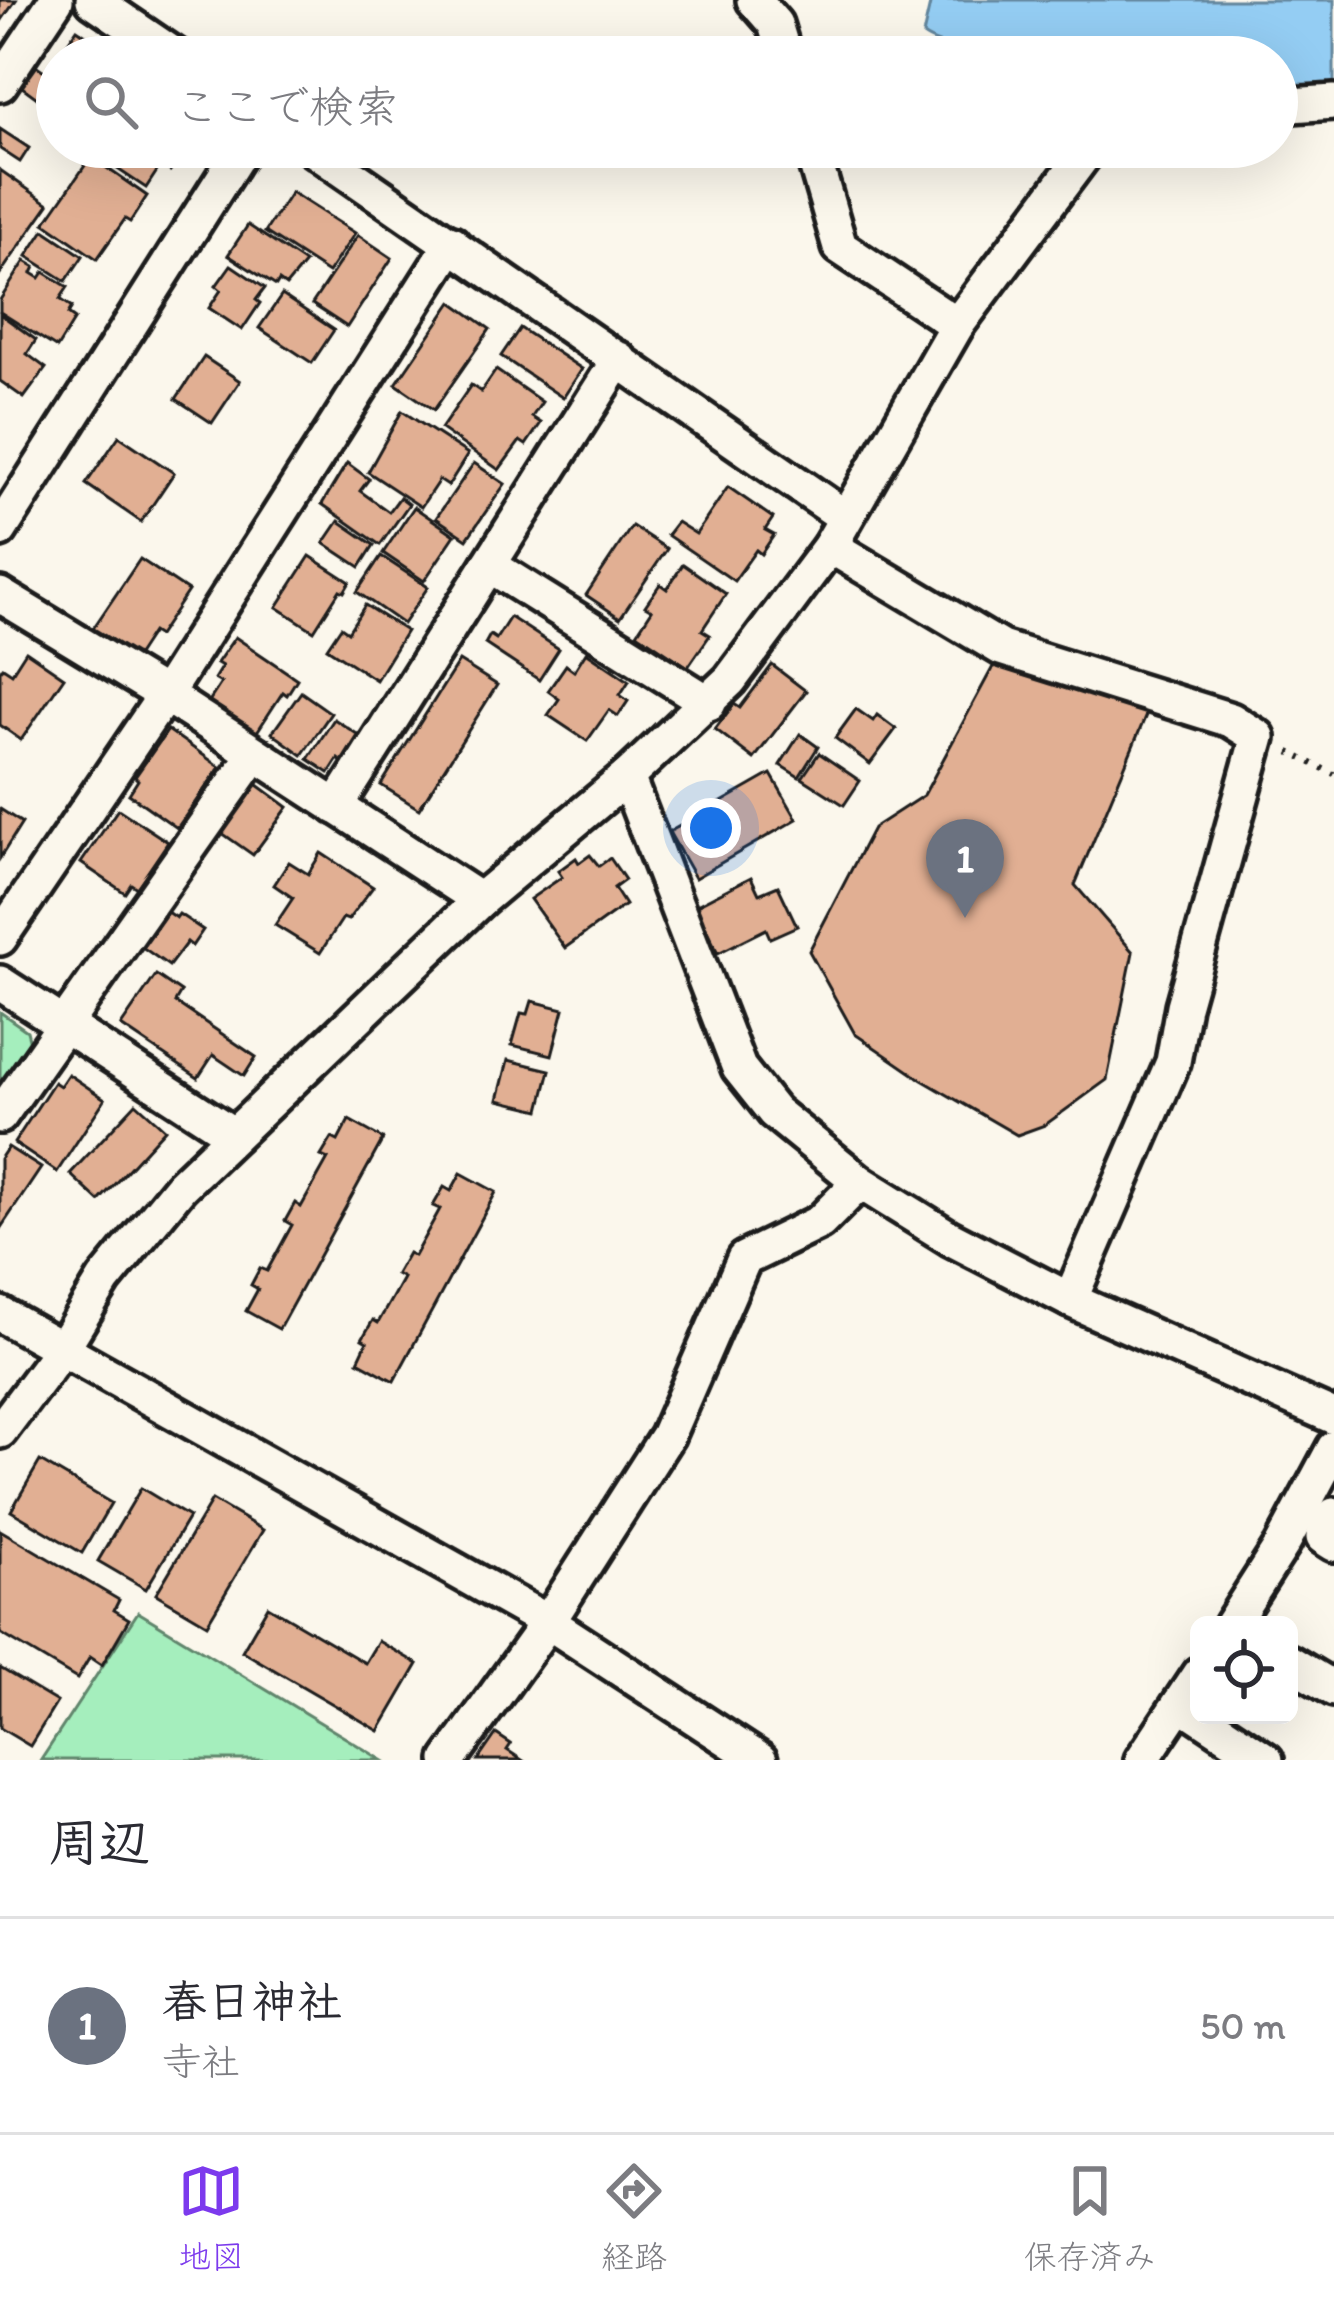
<!DOCTYPE html>
<html lang="ja">
<meta charset="utf-8">
<style>
:root{--surface:#fff;--page:#f2f2f3;--text:#2b2b33;--muted:#7c7c81;--line:#e1e1e2;--accent:#7c3aed}
body{margin:0;font-family:Itim,"Klee One",sans-serif;background:var(--page);color:var(--text)}
.controls{position:absolute;right:36px;bottom:36px;display:grid;overflow:hidden;border-radius:18px;box-shadow:0 12px 48px #0002}
.controls button{width:108px;height:108px;display:grid;place-items:center;padding:0;border:0;border-bottom:3px solid var(--line);background:var(--surface);color:var(--text);font:60px sans-serif}
.you{position:absolute;left:711px;top:828px;width:42px;height:42px;margin:-30px;border:9px solid #fff;border-radius:50%;background:#1a73e8;box-shadow:0 0 0 18px #1a73e833}
.badge{display:grid;place-items:center;width:78px;height:78px;border-radius:50%;background:var(--accent);color:#fff;font-size:39px;font-weight:700}
.pin{position:absolute;translate:-50% -99px;filter:drop-shadow(0 3px 6px #0008)}
.pin::after{content:'';position:absolute;top:63px;width:42px;height:36px;background:inherit;clip-path:polygon(0 0,100% 0,50% 100%)}
.list{margin:0;padding:0;list-style:none}
h2{display:flex;justify-content:space-between;align-items:center;height:156px;margin:0;padding:0 48px;font-size:51px}
h2 small{font-size:39px;font-weight:400;color:var(--muted)}
.list li{display:grid;grid-template-columns:78px 1fr auto;gap:36px;align-items:center;box-sizing:border-box;height:216px;padding:0 48px;border-top:3px solid var(--line)}
.list b{display:block;font-size:45px;white-space:nowrap}
.list p{margin:0;font-size:39px;white-space:nowrap;color:var(--muted)}
.list em{font-size:39px;font-style:normal;color:var(--muted)}
.icon{flex:none;width:66px;height:66px;fill:none;stroke:currentColor;stroke-width:2;stroke-linecap:round;stroke-linejoin:round}
.map{position:relative;flex:none;width:1334px;height:1760px;overflow:hidden}
.search{position:absolute;background:var(--surface);box-shadow:0 12px 48px #0002;left:36px;right:36px;top:36px;height:132px;display:flex;align-items:center;gap:30px;box-sizing:border-box;padding:0 42px;border-radius:66px;color:var(--muted);font-size:45px}
.sheet{height:372px;background:var(--surface)}
nav{display:flex;justify-content:space-around;align-items:center;box-sizing:border-box;height:168px;border-top:3px solid var(--line);background:var(--surface);font-size:33px;color:var(--muted)}
nav a{display:grid;justify-items:center;gap:6px}
nav .on{color:var(--accent)}
.map>svg:first-child{display:block}
.green{fill:#a5eebd;stroke:#60856c;stroke-width:3}
.water{fill:#94cdf3;stroke:#64869d;stroke-width:3}
.building{fill:#e1af93;stroke:#1c1c1c;stroke-width:3}
.lines{fill:none;stroke-linecap:round;stroke-linejoin:round}
.minor-casing{stroke:#1c1c1c;stroke-width:42}
.path{stroke:#1c1c1c;stroke-width:6;stroke-dasharray:3 9;stroke-linecap:butt}
.minor{stroke:#fbf7ec;stroke-width:33}
</style>
<div class="map">
<svg width="1334" height="1760" viewBox="0 0 1334 1760">
<rect width="100%" height="100%" fill="#fbf7ec"/>
<filter id="ink" filterUnits="userSpaceOnUse"><feTurbulence type="fractalNoise" baseFrequency=".00833" numOctaves="2"/><feDisplacementMap in="SourceGraphic" scale="24" xChannelSelector="R" yChannelSelector="G"/><feConvolveMatrix kernelMatrix="1 2 1 2 8 2 1 2 1" color-interpolation-filters="sRGB"/></filter>
<g filter="url(#ink)">
<g class="green">
<polygon points="0,1012 27,1031 34,1058 0,1109"/>
<polygon points="138,1612 382,1760 41,1760"/>
</g>
<path class="water" d="M 931,0 L 1334,0 L 1334,84 L 1277,84 L 1277,57 C 1207,57 971,71 923,35 Z"/>
<g class="building">
<polygon points="0,0 16,0 2,20 0,18"/>
<polygon points="77,29 118,57 79,57 64,48"/>
<polygon points="37,66 57,80 57,102 52,109 22,87"/>
<polygon points="0,129 29,148 20,162 0,149"/>
<polygon points="99,147 191,147 193,148 181,166 176,162 170,171 161,165 146,188 95,154"/>
<polygon points="91,157 147,196 130,222 125,219 97,259 45,223"/>
<polygon points="0,170 49,204 0,274"/>
<polygon points="291,192 355,233 328,273 265,232"/>
<polygon points="248,225 305,263 286,286 279,281 276,286 228,255"/>
<polygon points="44,230 83,256 66,281 27,256"/>
<polygon points="358,235 392,258 347,327 312,304"/>
<polygon points="25,261 35,267 32,273 40,278 44,272 68,287 60,299 72,307 68,314 75,319 57,348 0,312 0,300"/>
<polygon points="231,265 265,288 256,300 260,303 242,330 209,308 221,290 216,286"/>
<polygon points="282,295 334,330 312,363 259,328"/>
<polygon points="452,302 490,329 434,410 396,384"/>
<polygon points="0,314 36,340 27,354 46,368 24,398 0,381"/>
<polygon points="520,328 582,369 563,398 501,356"/>
<polygon points="204,357 240,381 212,423 176,399"/>
<polygon points="496,370 542,402 532,417 541,423 526,445 520,441 499,470 441,429 471,385 481,392"/>
<polygon points="402,411 468,454 448,486 439,480 421,507 368,472"/>
<polygon points="119,436 174,473 141,522 86,484"/>
<polygon points="347,463 369,479 360,491 389,512 400,497 409,504 380,545 322,504"/>
<polygon points="474,463 505,484 467,539 436,518"/>
<polygon points="728,487 773,518 765,530 774,535 761,554 756,550 734,581 667,535 677,522 696,534"/>
<polygon points="414,507 455,535 424,581 383,553"/>
<polygon points="339,521 374,545 360,567 324,543"/>
<polygon points="632,526 667,549 620,618 586,595"/>
<polygon points="310,556 350,582 344,592 340,590 314,631 277,607"/>
<polygon points="381,556 428,587 403,624 357,592"/>
<polygon points="140,559 188,591 158,636 152,632 135,658 92,630"/>
<polygon points="683,564 726,594 702,630 710,635 688,667 637,633 652,610 645,606 660,584 667,589"/>
<polygon points="365,605 406,631 376,680 327,648 341,627 348,632"/>
<polygon points="510,617 559,649 539,680 485,644 490,635 496,639"/>
<polygon points="235,637 297,679 287,695 283,692 255,735 208,703 221,683 214,679 222,666 217,663"/>
<polygon points="26,651 64,677 21,740 0,725 0,671 3,667 12,673"/>
<polygon points="586,652 629,681 620,695 628,701 618,716 609,710 587,741 548,715 559,699 548,691 566,665 574,671"/>
<polygon points="459,661 497,685 419,809 381,785"/>
<polygon points="995,663 1149,708 1075,885 1133,952 1107,1080 1045,1125 1017,1135 922,1080 855,1034 809,951 873,828 924,795"/>
<polygon points="772,665 806,691 754,759 715,729 734,704 740,708"/>
<polygon points="301,692 331,713 302,755 272,733"/>
<polygon points="856,709 873,721 877,715 896,729 870,764 835,738"/>
<polygon points="334,719 360,736 343,763 338,759 329,773 308,759"/>
<polygon points="168,730 220,767 177,828 129,794 138,780 135,777"/>
<polygon points="800,734 818,747 799,777 780,765"/>
<polygon points="819,753 860,781 844,805 802,778"/>
<polygon points="771,774 797,819 695,878 669,832"/>
<polygon points="254,782 288,807 253,855 219,831"/>
<polygon points="0,809 22,823 0,858"/>
<polygon points="118,809 168,842 137,888 131,884 125,893 81,863"/>
<polygon points="321,853 373,887 348,920 343,918 320,953 275,925 293,898 274,885 289,862 308,874"/>
<polygon points="590,855 599,866 610,858 625,880 614,888 625,905 565,948 530,899 562,877 558,871 576,858 579,863"/>
<polygon points="751,877 759,894 778,886 797,926 770,938 766,929 718,953 695,906"/>
<polygon points="167,912 176,918 179,914 203,930 192,946 187,942 169,966 142,947"/>
<polygon points="156,975 181,992 175,1002 256,1057 244,1076 213,1055 198,1078 121,1026"/>
<polygon points="532,1001 564,1009 552,1055 512,1045 521,1013 528,1014"/>
<polygon points="508,1060 550,1070 540,1110 498,1100"/>
<polygon points="68,1074 105,1099 57,1172 14,1143 54,1082 60,1086"/>
<polygon points="136,1103 165,1129 99,1201 70,1174"/>
<polygon points="349,1120 383,1139 279,1329 246,1311 258,1289 251,1285 260,1268 267,1271 292,1225 285,1221 295,1203 301,1207 328,1159 321,1156 332,1138 338,1141"/>
<polygon points="8,1147 41,1168 0,1229 0,1159"/>
<polygon points="461,1173 496,1192 394,1381 358,1361 367,1342 362,1339 373,1320 378,1323 403,1278 396,1274 408,1253 414,1256 440,1209 433,1206 444,1187 451,1191"/>
<polygon points="40,1461 111,1503 82,1553 11,1511"/>
<polygon points="141,1488 189,1517 146,1589 98,1561"/>
<polygon points="212,1500 263,1530 207,1624 156,1594"/>
<polygon points="0,1530 119,1600 114,1610 129,1619 102,1665 90,1657 77,1679 0,1633"/>
<polygon points="268,1606 365,1663 378,1641 418,1664 379,1731 242,1651"/>
<polygon points="0,1668 57,1702 30,1746 0,1728"/>
<polygon points="496,1734 511,1744 507,1750 522,1760 478,1760"/>
</g>
<g class="lines">
<g class="minor-casing">
<g id="minor">
<polyline points="93,0 177,57"/>
<polyline points="754,0 775,24 785,57"/>
<polyline points="0,84 56,0"/>
<polyline points="1277,106 1334,102"/>
<polyline points="310,147 845,517"/>
<polyline points="811,147 840,247 957,325"/>
<polyline points="0,530 243,147"/>
<polyline points="830,546 1001,648 1231,720 1258,737 1183,1006 1173,1062 1070,1300"/>
<polyline points="489,565 709,703"/>
<polyline points="0,595 165,695 480,900"/>
<polyline points="627,777 739,1068 774,1112 860,1182 950,1238 1070,1300 1334,1417"/>
<polyline points="336,807 619,359"/>
<polyline points="0,938 165,695 452,243"/>
<polyline points="0,983 234,1135"/>
<polyline points="0,1116 255,754"/>
<polyline points="0,1314 548,1622 760,1760"/>
<polyline points="0,1431 63,1347 104,1280 181,1186 480,900 627,777 730,680 830,546 957,325 1090,147"/>
<polyline points="1334,1515 1323,1537 1334,1544"/>
<polyline points="1231,1625 1282,1545 1334,1448"/>
<polyline points="1289,1662 1334,1689"/>
<polyline points="1180,1703 1266,1760"/>
<polyline points="449,1760 548,1622 667,1436 744,1259 820,1222 860,1182"/>
<polyline points="1142,1760 1199,1674"/>
</g>
</g>
<polyline class="path" points="1289,752 1334,774"/>
<use href="#minor" class="minor"/>
</g>
</g>
</svg>
<div class="controls">
<button><svg class="icon" aria-label="locate" viewBox="0 0 24 24"><circle cx="12" cy="12" r="6"/><path d="M12 2v4M12 18v4M2 12h4M18 12h4"/></svg></button>
</div>
<div class="you"></div>
<div class="pin badge" style="left:965px;top:918px;background:#6b7280">1</div>
<div class="search"><svg class="icon" aria-label="search" viewBox="0 0 24 24"><circle cx="10" cy="10" r="6"/><path d="M15 15l6 6"/></svg>ここで検索</div>
</div>
<section class="sheet">
<h2>周辺<small></small></h2>
<ul class="list">
<li><span class="badge" style="background:#6b7280">1</span><div><b>春日神社</b><p>寺社</p></div><em>50 m</em></li>
</ul>
</section>
<nav>
<a class="on"><svg class="icon" aria-label="map" viewBox="0 0 24 24"><path d="M3 6l6-2 6 2 6-2v14l-6 2-6-2-6 2zM9 4v14M15 6v14"/></svg>地図</a>
<a><svg class="icon" aria-label="directions" viewBox="0 0 24 24"><path d="M12 3l9 9-9 9-9-9zM9 14v-3h6M13 9l2 2-2 2"/></svg>経路</a>
<a><svg class="icon" aria-label="saved" viewBox="0 0 24 24"><path d="M7 4h10v16l-5-4-5 4z"/></svg>保存済み</a>
</nav>
